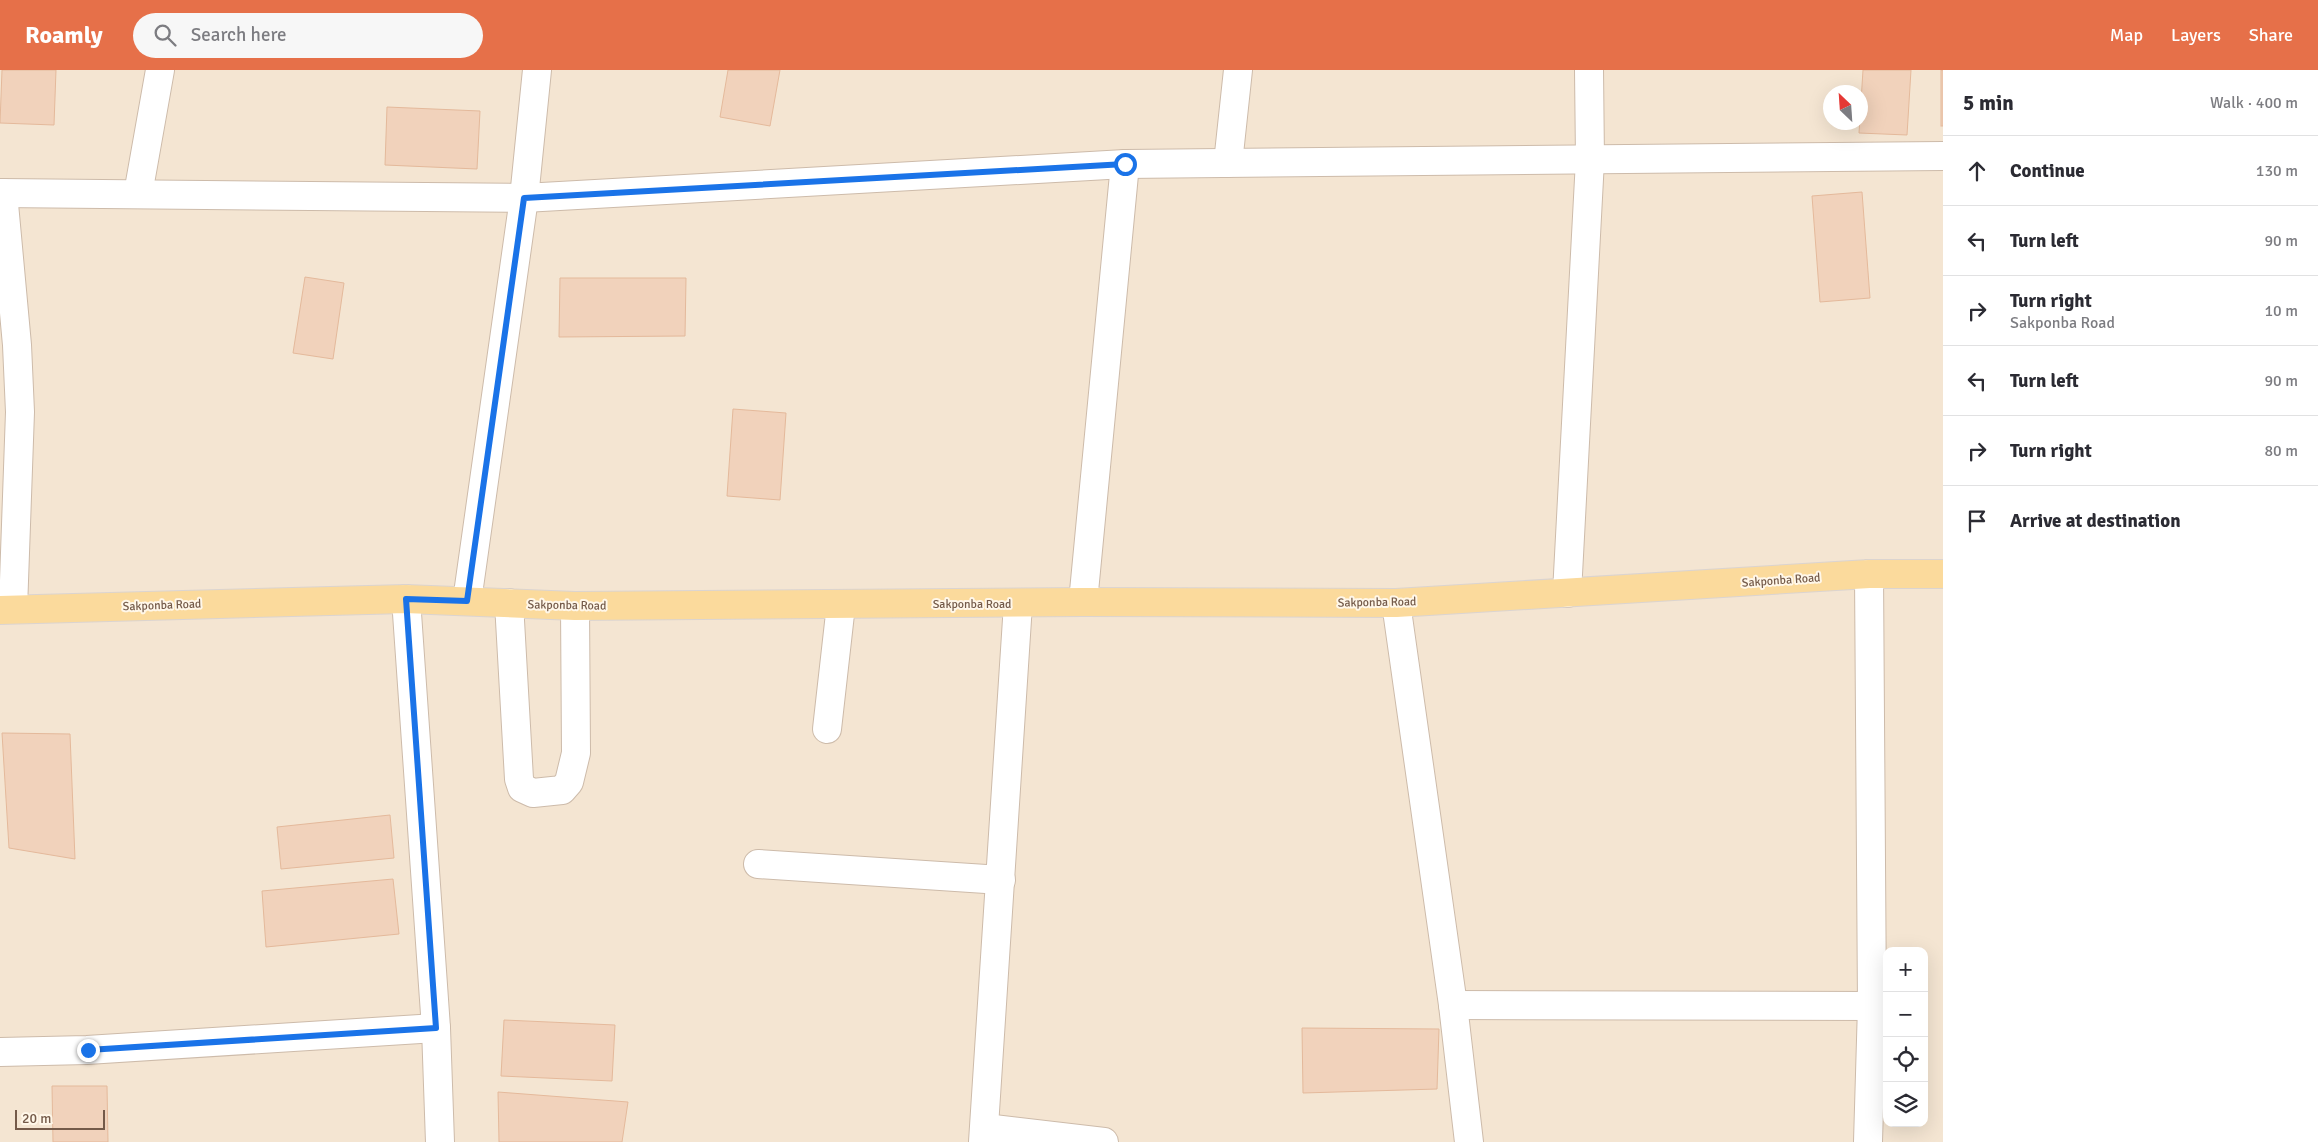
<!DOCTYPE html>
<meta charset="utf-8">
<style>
:root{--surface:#fff;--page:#f7f7f7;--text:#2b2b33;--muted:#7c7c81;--line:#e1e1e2;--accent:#e67049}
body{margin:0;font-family:Signika,sans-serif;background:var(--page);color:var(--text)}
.controls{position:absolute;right:15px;bottom:15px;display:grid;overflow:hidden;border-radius:10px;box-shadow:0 5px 20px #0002}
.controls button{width:45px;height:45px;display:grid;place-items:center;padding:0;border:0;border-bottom:1px solid var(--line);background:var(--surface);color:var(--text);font:25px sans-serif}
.compass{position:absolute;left:1823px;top:15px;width:45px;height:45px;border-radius:50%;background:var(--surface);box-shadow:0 5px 20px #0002;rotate:335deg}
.scale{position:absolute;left:15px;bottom:12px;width:90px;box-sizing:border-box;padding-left:5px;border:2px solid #745a49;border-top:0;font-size:14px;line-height:18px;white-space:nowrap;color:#745a49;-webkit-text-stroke:4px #fff7e9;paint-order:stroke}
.stop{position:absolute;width:15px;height:15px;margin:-11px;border:4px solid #1a73e8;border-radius:50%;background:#fff}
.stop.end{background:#1a73e8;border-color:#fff;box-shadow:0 1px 5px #0008}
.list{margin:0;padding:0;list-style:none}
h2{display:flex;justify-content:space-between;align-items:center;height:65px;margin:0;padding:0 20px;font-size:21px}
h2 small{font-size:16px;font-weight:400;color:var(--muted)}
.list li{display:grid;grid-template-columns:32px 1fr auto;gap:15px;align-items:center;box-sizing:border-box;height:70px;padding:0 20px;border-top:1px solid var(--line)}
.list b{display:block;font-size:19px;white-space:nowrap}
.list p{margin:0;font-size:16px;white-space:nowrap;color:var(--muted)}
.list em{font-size:16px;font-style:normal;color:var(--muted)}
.icon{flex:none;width:28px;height:28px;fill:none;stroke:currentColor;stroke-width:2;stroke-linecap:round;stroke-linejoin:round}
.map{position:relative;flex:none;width:1943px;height:1072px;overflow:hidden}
header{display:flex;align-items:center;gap:30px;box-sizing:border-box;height:70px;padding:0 25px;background:var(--accent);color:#fff}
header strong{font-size:24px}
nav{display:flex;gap:28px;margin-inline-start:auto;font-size:18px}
.search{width:350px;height:45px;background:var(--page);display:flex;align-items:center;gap:12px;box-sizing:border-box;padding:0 18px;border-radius:28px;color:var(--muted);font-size:19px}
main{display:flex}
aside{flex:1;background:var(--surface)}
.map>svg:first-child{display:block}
.residential{fill:#f4e5d2;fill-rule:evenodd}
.building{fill:#f1d2bb;stroke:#e4b99b}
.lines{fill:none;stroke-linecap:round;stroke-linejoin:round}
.minor-casing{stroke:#cdbbaa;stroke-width:30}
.major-casing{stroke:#dbd4d0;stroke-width:30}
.minor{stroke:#fff;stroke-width:28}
.major{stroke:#fbda9c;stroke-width:28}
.route{stroke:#1a73e8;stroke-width:6}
.labels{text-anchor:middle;stroke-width:4;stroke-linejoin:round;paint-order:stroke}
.street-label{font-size:12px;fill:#745a49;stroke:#fff7e9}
</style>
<header>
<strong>Roamly</strong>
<div class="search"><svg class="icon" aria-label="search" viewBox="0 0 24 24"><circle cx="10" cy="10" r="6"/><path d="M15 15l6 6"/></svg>Search here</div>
<nav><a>Map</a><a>Layers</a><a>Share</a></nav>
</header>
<main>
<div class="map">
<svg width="1943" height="1072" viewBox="0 0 1943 1072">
<rect width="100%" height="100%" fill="#fcf3e3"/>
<path class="residential" d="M 0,0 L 1943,0 L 1943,1072 L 0,1072 ZM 1830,22 L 1860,22 L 1860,52 L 1830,52 ZM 1887,881 L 1924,881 L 1924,1053 L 1887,1053 Z"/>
<g class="building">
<polygon points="2,0 56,0 54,55 0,53"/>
<polygon points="728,0 780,0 770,56 720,47"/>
<polygon points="1863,0 1911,0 1907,65 1859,63"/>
<rect x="1941" y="0" width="2" height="56"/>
<polygon points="387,37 480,41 477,99 385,95"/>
<polygon points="1862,122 1870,228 1820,232 1812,126"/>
<polygon points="305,207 344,213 333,289 293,283"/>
<polygon points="560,208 686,208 685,266 559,267"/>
<polygon points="733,339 786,343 780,430 727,426"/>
<polygon points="2,663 70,664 75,789 9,778"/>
<polygon points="390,745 394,788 281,799 277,757"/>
<polygon points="393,809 399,864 266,877 262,821"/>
<polygon points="504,950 615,955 612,1011 501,1006"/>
<polygon points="1302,958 1439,959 1437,1019 1303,1023"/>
<polygon points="52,1016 107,1016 108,1072 53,1072"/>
<polygon points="498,1022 628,1032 622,1072 499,1072"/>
</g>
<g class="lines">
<g class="minor-casing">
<g id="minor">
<polyline points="1228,93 1238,0"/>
<polyline points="0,123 524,128 1125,94 1943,86"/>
<polyline points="3,123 17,275 20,342 13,539"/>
<polyline points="138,124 160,0"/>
<polyline points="1567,523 1590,90 1589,0"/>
<polyline points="406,529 436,958 440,1072"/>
<polyline points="467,531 524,128 537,0"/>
<polyline points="1083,532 1125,94"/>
<polyline points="509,533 519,709 522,718 533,723 562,720 569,712 576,683 575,536"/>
<polyline points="1396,533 1453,935 1469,1072"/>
<polyline points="827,659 841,535"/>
<polyline points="758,794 1001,810"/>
<polyline points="1453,935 1872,936"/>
<polyline points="0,982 87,980 436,958"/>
<polyline points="985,1058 1104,1072"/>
<polyline points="983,1072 1018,534"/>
<polyline points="1868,1072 1872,936 1869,504"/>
</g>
</g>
<g class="major-casing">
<polyline id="major" points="0,540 406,529 575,536 1083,532 1396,533 1869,504 1943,504"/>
</g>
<use href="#minor" class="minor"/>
<use href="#major" class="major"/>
</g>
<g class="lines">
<polyline class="route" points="88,980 436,958 406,529 467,531 524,128 1125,94"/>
</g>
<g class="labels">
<g class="street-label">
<text transform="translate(1781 510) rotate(-4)" y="4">Sakponba Road</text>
<text transform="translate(1377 532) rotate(-1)" y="4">Sakponba Road</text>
<text x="972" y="538">Sakponba Road</text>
<text transform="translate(162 535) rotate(-2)" y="4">Sakponba Road</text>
<text transform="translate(567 535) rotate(1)" y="4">Sakponba Road</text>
</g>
</g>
</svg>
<div class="controls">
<button>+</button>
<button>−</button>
<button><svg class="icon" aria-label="locate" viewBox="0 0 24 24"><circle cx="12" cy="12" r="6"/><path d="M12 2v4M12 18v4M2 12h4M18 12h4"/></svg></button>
<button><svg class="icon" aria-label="layers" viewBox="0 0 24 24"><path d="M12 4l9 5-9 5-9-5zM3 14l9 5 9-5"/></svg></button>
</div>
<svg class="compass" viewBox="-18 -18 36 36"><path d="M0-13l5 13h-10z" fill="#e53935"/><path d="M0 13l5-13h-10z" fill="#7c7c81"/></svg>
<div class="scale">20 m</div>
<div class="stop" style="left:1125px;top:94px"></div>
<div class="stop end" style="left:88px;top:980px"></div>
</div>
<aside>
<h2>5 min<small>Walk · 400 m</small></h2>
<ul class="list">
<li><svg class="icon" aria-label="ahead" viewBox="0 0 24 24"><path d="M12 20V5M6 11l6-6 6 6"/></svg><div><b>Continue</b></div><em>130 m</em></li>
<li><svg class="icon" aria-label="left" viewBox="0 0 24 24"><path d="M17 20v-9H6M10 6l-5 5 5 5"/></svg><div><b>Turn left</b></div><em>90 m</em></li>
<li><svg class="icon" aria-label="right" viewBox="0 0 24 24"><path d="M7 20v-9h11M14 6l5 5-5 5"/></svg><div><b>Turn right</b><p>Sakponba Road</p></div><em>10 m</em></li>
<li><svg class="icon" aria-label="left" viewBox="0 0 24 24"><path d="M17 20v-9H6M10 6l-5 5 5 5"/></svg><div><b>Turn left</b></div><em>90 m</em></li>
<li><svg class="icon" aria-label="right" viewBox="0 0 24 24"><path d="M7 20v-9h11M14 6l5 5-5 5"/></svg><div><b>Turn right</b></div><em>80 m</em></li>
<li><svg class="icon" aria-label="arrive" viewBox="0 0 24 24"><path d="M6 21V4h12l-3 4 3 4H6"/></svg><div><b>Arrive at destination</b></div></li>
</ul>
</aside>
</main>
